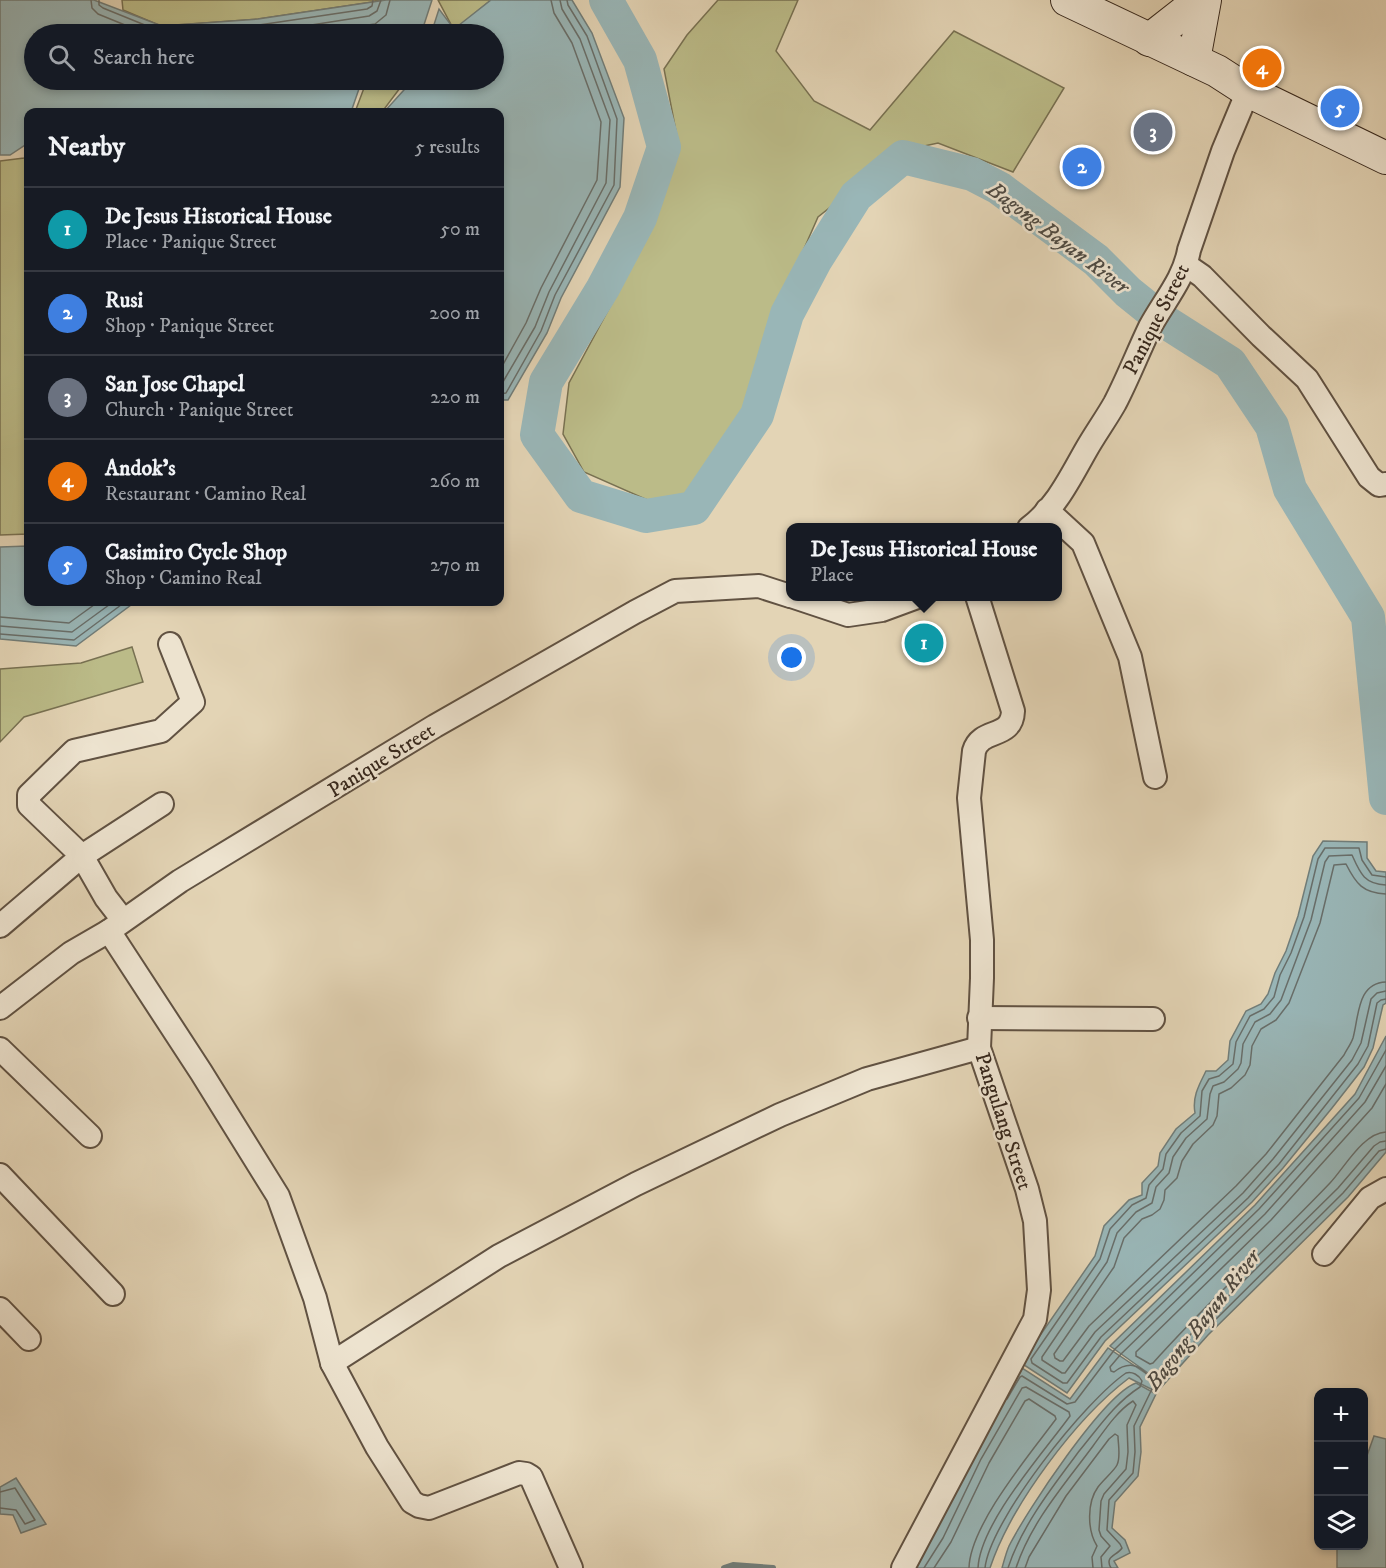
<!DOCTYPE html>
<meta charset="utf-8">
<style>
:root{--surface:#171b24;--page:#242831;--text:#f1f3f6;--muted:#9ea1a6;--line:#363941;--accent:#d93025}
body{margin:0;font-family:"IM FELL DW Pica",serif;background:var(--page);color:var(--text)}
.controls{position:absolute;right:18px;bottom:18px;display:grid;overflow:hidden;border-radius:12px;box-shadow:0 3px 9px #0003}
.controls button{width:54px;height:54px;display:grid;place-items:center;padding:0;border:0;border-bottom:2px solid var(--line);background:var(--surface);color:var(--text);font:30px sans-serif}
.you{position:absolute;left:792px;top:658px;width:21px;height:21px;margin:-15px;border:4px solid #fff;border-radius:50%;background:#1a73e8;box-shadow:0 0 0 9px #1a73e833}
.badge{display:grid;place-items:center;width:39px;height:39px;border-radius:50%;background:var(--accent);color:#fff;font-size:20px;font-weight:700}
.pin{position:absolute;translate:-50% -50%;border:3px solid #fff;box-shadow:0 2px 6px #0006}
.popup{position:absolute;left:786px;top:523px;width:276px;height:78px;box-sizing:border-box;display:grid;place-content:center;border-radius:12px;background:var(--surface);filter:drop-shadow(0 2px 4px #0005);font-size:20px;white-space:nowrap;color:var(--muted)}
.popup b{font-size:22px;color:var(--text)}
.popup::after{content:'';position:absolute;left:50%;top:100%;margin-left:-12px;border:12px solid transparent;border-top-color:var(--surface)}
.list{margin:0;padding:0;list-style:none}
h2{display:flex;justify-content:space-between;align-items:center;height:78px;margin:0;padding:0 24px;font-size:26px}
h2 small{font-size:20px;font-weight:400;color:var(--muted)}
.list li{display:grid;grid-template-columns:39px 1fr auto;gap:18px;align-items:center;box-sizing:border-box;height:84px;padding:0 24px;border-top:2px solid var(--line)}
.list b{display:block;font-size:22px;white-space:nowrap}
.list p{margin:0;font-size:20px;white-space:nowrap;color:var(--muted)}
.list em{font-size:20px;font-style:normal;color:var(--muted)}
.icon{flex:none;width:33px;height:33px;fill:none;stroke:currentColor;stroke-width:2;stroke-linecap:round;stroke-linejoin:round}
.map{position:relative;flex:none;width:1386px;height:1568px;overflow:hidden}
.search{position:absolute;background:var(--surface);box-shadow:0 3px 9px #0003;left:24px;top:24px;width:480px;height:66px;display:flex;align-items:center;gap:15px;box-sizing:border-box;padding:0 21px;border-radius:33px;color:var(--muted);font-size:22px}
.panel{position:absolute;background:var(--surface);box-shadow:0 3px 9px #0003;left:24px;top:108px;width:480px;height:498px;border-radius:12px}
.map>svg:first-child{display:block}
.green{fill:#bb8;stroke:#787152;stroke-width:1.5}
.water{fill:#99b6b7;stroke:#717d79;stroke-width:1.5}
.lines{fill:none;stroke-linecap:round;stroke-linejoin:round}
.shore{stroke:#686e6a;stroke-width:1.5}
.stream{stroke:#717d79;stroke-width:6}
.river{stroke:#99b6b7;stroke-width:34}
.minor-casing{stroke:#615242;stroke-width:26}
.secondary-casing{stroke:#36271c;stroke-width:34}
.minor{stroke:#ede3cf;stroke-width:22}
.secondary{stroke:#ede3cf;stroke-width:32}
.labels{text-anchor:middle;stroke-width:5;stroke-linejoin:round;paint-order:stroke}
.street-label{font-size:21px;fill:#36271c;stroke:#ede3cf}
.water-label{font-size:22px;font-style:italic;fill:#4f4b43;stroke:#ede3cf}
</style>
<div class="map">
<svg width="1386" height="1568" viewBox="0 0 1386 1568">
<rect width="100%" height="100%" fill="#e3d4b5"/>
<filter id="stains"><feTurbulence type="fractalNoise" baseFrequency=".00333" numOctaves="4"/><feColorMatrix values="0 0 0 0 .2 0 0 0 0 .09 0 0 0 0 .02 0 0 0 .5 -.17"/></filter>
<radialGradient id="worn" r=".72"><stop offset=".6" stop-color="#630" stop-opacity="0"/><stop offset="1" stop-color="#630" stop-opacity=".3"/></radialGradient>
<g class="green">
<polygon points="122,0 386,0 258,19 161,26 123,10"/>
<polygon points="438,0 491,0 454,30"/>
<polygon points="718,0 798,0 776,51 814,101 870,130 954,31 1064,88 1013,172 938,143 901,151 818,217 785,292 752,405 693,492 652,502 584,472 563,434 569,383 633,264 679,147 664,69 687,35"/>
<polygon points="367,80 406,80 382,112 355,112"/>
<polygon points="28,155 28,534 0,535 0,161 24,158"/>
<polygon points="132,647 143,682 24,717 0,742 0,669 81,663"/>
</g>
<g class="water">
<polygon points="0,0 94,0 162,26 258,19 386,0 432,0 421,34 34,34 34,80 362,80 351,112 28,112 28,143 10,155 0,155"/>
<polygon points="491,0 572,0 592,33 624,118 620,187 561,298 547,333 508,400 500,400 500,112 384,112 413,80 494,80 494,34 431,34 439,9 454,29"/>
<polygon points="28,546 28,602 135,602 76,646 0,639 0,547"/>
<path d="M 1323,841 L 1367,842 L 1367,858 L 1376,871 L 1386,872 L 1386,1003 L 1383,1005 L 1373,1048 L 1364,1067 L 1332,1108 L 1283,1168 L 1252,1202 L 1105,1341 L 1067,1393 L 1021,1363 L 1095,1256 L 1104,1226 L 1129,1200 L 1142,1195 L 1142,1183 L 1158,1166 L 1160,1153 L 1176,1129 L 1195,1113 C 1192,1097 1199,1085 1206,1071 L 1216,1071 L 1228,1060 L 1230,1041 L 1246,1011 L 1261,1004 L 1268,994 L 1275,973 L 1286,951 L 1298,916 L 1313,856 Z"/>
<path d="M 1386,1036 L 1386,1152 L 1348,1197 L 1208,1335 L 1157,1392 L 1129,1378 C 1076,1418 1011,1505 990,1568 L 908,1568 L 1019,1366 L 1070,1399 L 1108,1348 L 1147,1374 L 1148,1373 L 1110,1346 L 1255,1205 L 1355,1094 Z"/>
<path d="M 1136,1383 L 1156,1394 L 1140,1427 L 1141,1452 L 1138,1476 L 1115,1502 L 1112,1528 L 1125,1540 L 1130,1553 L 1114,1561 L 1118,1568 L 1002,1568 C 1004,1561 1006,1553 1009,1546 C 1026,1512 1103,1395 1136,1383 Z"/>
<polygon points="1374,1436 1386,1439 1386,1568 1337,1568 1337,1546 1364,1546 1364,1464"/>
<polygon points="16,1478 46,1524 21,1533 13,1515 0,1514 0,1487"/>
</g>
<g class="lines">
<g class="shore">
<polyline points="91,0 92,8 98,14 147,34"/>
<polyline points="99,0 99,5 103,8 162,32 259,25 367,9 372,6 373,0"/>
<polyline points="233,34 260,33 369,16 377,11 381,0"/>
<polyline points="308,34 375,24 386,15 390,0"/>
<polyline points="500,370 526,323 541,288 597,180 601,122 572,43 554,13 551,0"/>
<polyline points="500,387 535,327 549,292 606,183 610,120 580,39 562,9 560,0"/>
<polyline points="500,394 506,393 541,331 555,295 614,185 617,119 587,36 568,5 567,0"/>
<polyline points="0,617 69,623 98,602"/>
<polyline points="0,626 72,632 113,602"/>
<polyline points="0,634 74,640 125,602"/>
<polyline points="1386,877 1372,875 1362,860 1359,848 1325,848 1318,859 1304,917 1291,953 1280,975 1274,997 1264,1009 1250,1016 1236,1042 1233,1064 1219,1076 1209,1079 1202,1091 1200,1116 1181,1133 1166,1154 1163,1169 1149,1185 1146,1198 1132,1205 1110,1229 1100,1259 1031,1359 1032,1363 1063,1383 1067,1383 1101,1337 1248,1198 1279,1164 1358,1064 1368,1046 1377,1003 1381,1000 1386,999"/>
<path d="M 1386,885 C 1364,884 1360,873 1352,855 L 1329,856 L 1325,862 L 1311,920 L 1281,1000 L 1270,1014 L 1255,1022 L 1243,1044 L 1241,1063 L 1238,1069 L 1224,1082 L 1213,1086 L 1210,1094 L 1207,1119 L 1186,1138 L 1173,1157 L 1169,1173 L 1156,1187 L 1152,1203 L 1136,1212 L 1117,1233 L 1107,1262 L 1042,1357 L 1042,1360 L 1062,1373 L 1065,1373 L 1095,1332 L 1243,1193 L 1273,1159 L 1352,1060 L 1361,1043 L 1371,999 L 1377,993 L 1386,991"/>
<path d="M 1386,894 C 1363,893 1356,884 1346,864 L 1334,865 L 1320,923 L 1289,1003 L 1276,1020 L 1261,1029 L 1252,1046 L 1250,1065 L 1245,1075 L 1231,1088 L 1219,1094 L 1217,1116 L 1213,1125 L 1193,1144 L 1182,1161 L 1177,1178 L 1165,1190 L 1164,1200 L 1160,1209 L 1152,1215 L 1142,1219 L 1124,1238 L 1114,1267 L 1054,1354 L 1055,1358 L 1060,1361 L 1063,1361 L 1089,1326 L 1236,1186 L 1266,1154 L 1344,1055 C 1347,1049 1351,1044 1353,1038 C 1359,1016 1357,983 1386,982"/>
<path d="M 1386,1066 L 1365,1102 L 1265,1214 L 1121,1354 L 1110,1367 L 1111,1371 L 1114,1372 C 1127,1362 1139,1363 1149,1377 L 1153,1377 L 1198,1326 L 1338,1188 L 1374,1146 L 1380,1142 L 1386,1141"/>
<path d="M 1386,1084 L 1372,1108 L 1271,1220 L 1136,1352 L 1136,1356 L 1150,1364 L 1153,1363 C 1209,1300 1272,1244 1330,1183 C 1345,1167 1363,1133 1386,1132"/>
<polyline points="1007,1399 1020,1377 1022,1376 1067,1404 1075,1402 1115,1349 1259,1209 1359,1098 1386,1050"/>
<polyline points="0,1492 15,1488 35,1520 25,1524 16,1510 0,1508"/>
<path d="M 924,1568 L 943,1538 L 981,1459 L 1022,1388 L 1026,1387 L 1069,1412 L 1070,1416 C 1044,1452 980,1523 978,1568"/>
<path d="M 934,1568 L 951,1542 L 989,1463 L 1025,1401 L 1029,1399 L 1055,1416 L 1056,1419 C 1030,1454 970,1525 969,1568"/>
<path d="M 985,1568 C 990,1520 1086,1400 1126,1373 C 1132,1371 1139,1375 1142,1381 L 1140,1387 C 1115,1403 1099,1427 1080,1450 C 1053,1486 1022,1525 1008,1568"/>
<path d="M 1016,1568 C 1031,1522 1065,1484 1093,1446 C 1104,1431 1117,1411 1133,1401 L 1136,1405 L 1127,1425 L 1128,1452 L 1126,1469 L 1104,1494 L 1101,1501 L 1099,1530 L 1101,1536 L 1110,1546 L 1101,1557 L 1102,1568"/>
<path d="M 1025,1568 L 1029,1557 L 1066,1496 L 1109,1439 L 1115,1434 L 1118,1436 C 1118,1444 1121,1457 1117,1465 C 1114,1471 1103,1480 1098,1487 C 1087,1502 1087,1530 1097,1546 L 1092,1557 L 1093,1568"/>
<path d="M 1111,1568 C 1104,1556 1117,1556 1122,1548 L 1120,1544 L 1107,1530 L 1109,1500 L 1133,1473 L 1135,1452 L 1134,1426 L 1152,1389 L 1204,1331 L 1343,1193 L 1379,1151 L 1386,1149"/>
</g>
<polyline class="stream" points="724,1568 733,1565 773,1568"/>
<polyline class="river" points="606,0 640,60 664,147 640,218 603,288 546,382 537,435 581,496 646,516 694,508 757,415 787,314 815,261 856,196 903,157 972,174 999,188 1096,260 1128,292 1164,321 1230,363 1272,426 1290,489 1368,617 1386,798"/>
<g class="minor-casing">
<g id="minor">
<polyline points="1186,265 1202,276 1261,336 1307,379 1369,477 1379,485 1386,484"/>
<polyline points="1047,510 1083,543 1130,657 1155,777"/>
<path d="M 1029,528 C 1056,508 1070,478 1086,450 C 1095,434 1106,419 1115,403 C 1128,378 1138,352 1150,327 C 1164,301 1184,279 1189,250 L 1223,151 L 1248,91"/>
<polyline points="791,596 848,615 882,610 920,596"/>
<polyline points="123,920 106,898 82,856 29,805 29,795 74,751 161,731 193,702 170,644"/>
<polyline points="0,926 82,856 162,804"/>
<polyline points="109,931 201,1072 278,1196 315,1298 332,1363 377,1447 412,1502 419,1506 429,1508 519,1473 526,1474 531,1477 571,1568"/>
<polyline points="0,1008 71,953 109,931 180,881 435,726 635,612 675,591 759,586 790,596"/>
<polyline points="979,1018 1153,1019"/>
<polyline points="0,1049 90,1136"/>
<polyline points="0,1175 113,1294"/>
<polyline points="1324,1254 1370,1198 1386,1189"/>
<polyline points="0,1309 29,1339"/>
<polyline points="332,1363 499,1256 636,1184 780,1115 867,1079 979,1048"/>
<path d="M 903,1568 L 1035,1319 L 1039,1290 L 1035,1221 L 1027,1189 L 979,1048 L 982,978 L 982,940 L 969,798 L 974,751 C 981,727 1012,740 1013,711 L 977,596"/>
</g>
</g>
<g class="secondary-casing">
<g id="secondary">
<polyline points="1067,0 1217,71 1248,91 1386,158"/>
<polyline points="1149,40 1200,0"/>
<polyline points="1194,60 1205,0"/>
</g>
</g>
<use href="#minor" class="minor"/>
<use href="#secondary" class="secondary"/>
</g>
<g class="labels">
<g class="street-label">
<text transform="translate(1156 319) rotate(-63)" y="7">Panique Street</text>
<text transform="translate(381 760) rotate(-32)" y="7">Panique Street</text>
<text transform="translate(1004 1121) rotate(72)" y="7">Pangulang Street</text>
</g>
<g class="water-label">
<text transform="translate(1059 237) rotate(37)" y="8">Bagong Bayan River</text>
<text transform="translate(1202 1319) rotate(-52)" y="8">Bagong Bayan River</text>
</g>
</g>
<rect width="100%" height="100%" filter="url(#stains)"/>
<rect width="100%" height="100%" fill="url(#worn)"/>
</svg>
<div class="controls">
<button>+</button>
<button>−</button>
<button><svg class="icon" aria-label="layers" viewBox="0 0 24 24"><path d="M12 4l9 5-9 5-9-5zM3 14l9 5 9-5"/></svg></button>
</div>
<div class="you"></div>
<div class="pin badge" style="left:924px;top:643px;background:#0f9aa8">1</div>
<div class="popup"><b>De Jesus Historical House</b>Place</div>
<div class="pin badge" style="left:1082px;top:167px;background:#3f7fe0">2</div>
<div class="pin badge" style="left:1153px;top:132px;background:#6b7280">3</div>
<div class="pin badge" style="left:1262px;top:68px;background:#e8710a">4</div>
<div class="pin badge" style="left:1340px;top:108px;background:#3f7fe0">5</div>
<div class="search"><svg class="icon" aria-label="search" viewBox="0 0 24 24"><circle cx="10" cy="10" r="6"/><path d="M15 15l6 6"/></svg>Search here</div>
<section class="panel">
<h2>Nearby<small>5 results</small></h2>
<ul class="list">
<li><span class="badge" style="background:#0f9aa8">1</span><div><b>De Jesus Historical House</b><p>Place · Panique Street</p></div><em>50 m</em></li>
<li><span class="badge" style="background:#3f7fe0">2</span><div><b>Rusi</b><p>Shop · Panique Street</p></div><em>200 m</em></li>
<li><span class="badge" style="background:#6b7280">3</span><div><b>San Jose Chapel</b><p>Church · Panique Street</p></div><em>220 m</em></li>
<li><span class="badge" style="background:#e8710a">4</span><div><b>Andok's</b><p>Restaurant · Camino Real</p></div><em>260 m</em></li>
<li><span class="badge" style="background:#3f7fe0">5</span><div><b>Casimiro Cycle Shop</b><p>Shop · Camino Real</p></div><em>270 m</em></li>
</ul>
</section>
</div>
